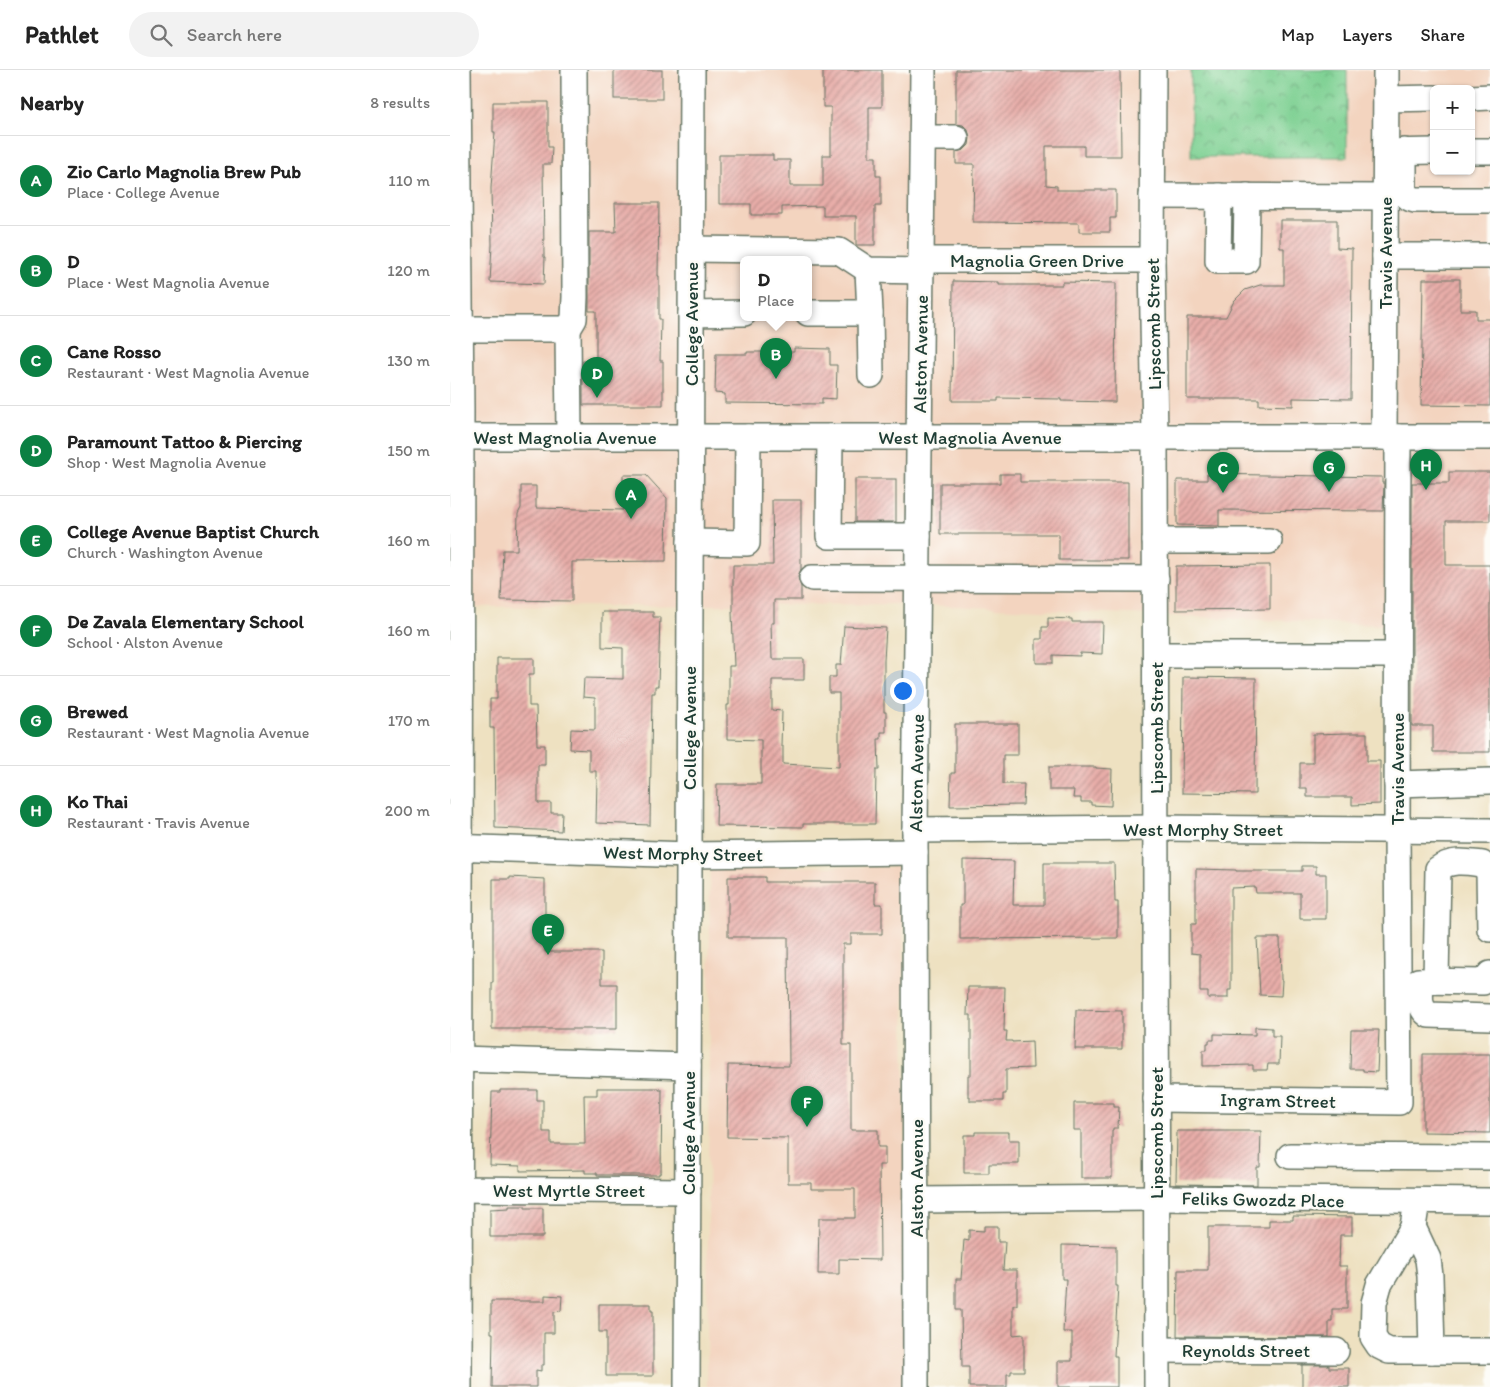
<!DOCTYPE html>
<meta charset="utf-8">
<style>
:root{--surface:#fff;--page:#f2f2f2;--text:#222;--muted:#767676;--line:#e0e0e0;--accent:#0b8043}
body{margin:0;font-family:Itim,sans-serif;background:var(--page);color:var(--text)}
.controls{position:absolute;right:15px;top:15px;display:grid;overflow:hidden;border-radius:8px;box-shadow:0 1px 4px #0004}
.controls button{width:45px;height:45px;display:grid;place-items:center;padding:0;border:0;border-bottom:1px solid var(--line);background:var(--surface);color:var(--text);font:25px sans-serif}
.you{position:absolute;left:452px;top:620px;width:18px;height:18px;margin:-12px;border:4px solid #fff;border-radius:50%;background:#1a73e8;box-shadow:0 0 0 8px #1a73e833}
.badge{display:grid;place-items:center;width:32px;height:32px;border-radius:50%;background:var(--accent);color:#fff;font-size:16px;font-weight:700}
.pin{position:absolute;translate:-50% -41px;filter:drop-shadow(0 1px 2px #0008)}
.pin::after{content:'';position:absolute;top:26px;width:18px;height:15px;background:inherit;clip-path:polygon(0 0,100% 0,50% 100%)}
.popup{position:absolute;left:290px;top:186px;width:72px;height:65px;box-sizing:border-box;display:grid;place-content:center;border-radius:8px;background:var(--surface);filter:drop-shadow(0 1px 4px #0005);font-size:16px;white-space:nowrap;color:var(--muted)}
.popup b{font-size:19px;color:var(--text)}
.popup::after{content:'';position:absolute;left:50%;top:100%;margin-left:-10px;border:10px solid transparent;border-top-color:var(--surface)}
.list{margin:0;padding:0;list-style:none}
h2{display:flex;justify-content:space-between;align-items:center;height:65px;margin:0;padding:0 20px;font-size:21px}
h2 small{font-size:16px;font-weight:400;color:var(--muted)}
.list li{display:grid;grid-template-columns:32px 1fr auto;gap:15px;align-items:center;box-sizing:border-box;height:90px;padding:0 20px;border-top:1px solid var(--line)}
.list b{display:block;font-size:19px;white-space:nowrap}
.list p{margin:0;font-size:16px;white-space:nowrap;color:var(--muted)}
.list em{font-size:16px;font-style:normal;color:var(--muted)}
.icon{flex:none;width:28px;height:28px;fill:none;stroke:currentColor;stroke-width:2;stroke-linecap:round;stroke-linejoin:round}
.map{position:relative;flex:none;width:1040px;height:1317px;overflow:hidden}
header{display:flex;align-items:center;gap:30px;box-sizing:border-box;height:70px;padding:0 25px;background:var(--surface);border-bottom:1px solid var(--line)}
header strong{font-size:24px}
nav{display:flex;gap:28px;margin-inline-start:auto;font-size:18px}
.search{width:350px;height:45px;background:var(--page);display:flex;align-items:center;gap:12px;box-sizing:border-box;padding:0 18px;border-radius:28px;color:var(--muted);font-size:19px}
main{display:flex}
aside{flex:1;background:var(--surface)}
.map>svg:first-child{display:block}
.built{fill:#f3d4bf;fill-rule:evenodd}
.park{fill:url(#park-crowns);stroke:#4e8663}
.building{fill:url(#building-hatch)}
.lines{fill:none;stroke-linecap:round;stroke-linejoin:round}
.minor-casing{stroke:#677665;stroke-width:28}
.minor{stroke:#fff;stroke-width:25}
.labels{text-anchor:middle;stroke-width:5;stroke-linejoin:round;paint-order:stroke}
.street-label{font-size:19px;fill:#1f3d34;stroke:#fdfcf7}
</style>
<header>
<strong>Pathlet</strong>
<div class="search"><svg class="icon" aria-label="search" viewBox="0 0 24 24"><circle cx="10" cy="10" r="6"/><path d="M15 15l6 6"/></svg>Search here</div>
<nav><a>Map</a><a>Layers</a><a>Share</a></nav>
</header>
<main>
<aside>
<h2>Nearby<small>8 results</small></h2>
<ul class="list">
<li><span class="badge">A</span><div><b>Zio Carlo Magnolia Brew Pub</b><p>Place · College Avenue</p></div><em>110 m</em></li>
<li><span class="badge">B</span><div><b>D</b><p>Place · West Magnolia Avenue</p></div><em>120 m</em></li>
<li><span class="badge">C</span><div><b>Cane Rosso</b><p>Restaurant · West Magnolia Avenue</p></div><em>130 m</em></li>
<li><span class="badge">D</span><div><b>Paramount Tattoo &amp; Piercing</b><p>Shop · West Magnolia Avenue</p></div><em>150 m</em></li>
<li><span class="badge">E</span><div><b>College Avenue Baptist Church</b><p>Church · Washington Avenue</p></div><em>160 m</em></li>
<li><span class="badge">F</span><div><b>De Zavala Elementary School</b><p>School · Alston Avenue</p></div><em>160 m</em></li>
<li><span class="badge">G</span><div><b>Brewed</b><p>Restaurant · West Magnolia Avenue</p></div><em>170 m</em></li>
<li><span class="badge">H</span><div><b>Ko Thai</b><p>Restaurant · Travis Avenue</p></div><em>200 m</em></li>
</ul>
</aside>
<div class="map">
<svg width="1040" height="1317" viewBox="0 0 1040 1317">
<defs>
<pattern id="park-crowns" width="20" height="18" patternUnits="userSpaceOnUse" patternTransform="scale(1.25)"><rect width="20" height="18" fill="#7dd092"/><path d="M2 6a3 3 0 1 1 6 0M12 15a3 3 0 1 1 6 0" fill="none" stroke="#66aa78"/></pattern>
<pattern id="building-hatch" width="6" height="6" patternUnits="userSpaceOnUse" patternTransform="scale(1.25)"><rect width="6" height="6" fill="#e8ada9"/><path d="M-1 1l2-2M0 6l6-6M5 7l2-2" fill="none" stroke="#bb8e8a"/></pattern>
</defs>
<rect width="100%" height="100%" fill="#fdfcf7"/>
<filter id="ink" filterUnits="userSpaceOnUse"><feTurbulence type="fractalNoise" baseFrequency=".02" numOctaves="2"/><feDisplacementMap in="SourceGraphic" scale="10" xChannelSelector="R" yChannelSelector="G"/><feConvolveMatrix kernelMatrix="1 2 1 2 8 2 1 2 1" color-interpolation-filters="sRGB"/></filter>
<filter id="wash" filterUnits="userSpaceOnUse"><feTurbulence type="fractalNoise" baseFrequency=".0096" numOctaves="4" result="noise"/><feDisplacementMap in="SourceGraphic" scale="20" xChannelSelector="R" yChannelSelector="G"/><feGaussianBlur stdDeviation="1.12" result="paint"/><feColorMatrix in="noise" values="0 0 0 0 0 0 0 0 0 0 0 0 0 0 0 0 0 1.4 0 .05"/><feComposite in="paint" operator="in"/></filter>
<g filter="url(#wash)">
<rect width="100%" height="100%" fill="#eee1c1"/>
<g class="built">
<path d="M 0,0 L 1040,0 L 1040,560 L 455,534 L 0,537 ZM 984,19 L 1021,19 L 1021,101 L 984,101 ZM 294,190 L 358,190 L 358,248 L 294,248 Z"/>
<polygon points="260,796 453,797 457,1317 257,1317"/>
</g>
<rect class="park" x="741" y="0" width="156" height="87"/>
<g id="blocks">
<g class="building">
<rect x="164" y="0" width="48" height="29"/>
<polygon points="373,0 432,0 432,37 419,37 419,87 426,87 426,106 431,106 431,136 425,136 425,175 406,175 406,146 373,146 373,136 332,137 332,145 301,145 301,134 269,134 269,85 323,85 323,90 340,90 340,116 373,116 373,85 381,85 381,37 373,37"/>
<polygon points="506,0 670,0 671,86 634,86 634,76 596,76 596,115 607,116 607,120 666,120 666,148 660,148 660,162 629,162 629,153 523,152 524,94 506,94 506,82 514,80 519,75 520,68 518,60 513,55 506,54"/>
<polygon points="43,32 98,32 98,77 102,77 101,94 93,94 94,187 95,187 94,214 40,212 42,175 41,118 45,62 43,62"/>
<polygon points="165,133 209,133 208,206 209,206 209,249 211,249 210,291 213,291 213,335 133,335 133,291 146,291 146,241 139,241 139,162 166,162"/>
<polygon points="830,150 887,150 887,178 902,179 901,329 843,328 843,336 809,335 809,329 737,329 737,247 776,247 784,231 795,220 810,215 834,215 834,178 830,178"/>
<polygon points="973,209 1010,209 1010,240 1026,240 1026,249 1040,249 1040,336 971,335"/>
<polygon points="503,211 549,212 549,215 612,215 612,212 666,213 665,332 611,331 611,329 548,328 548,331 502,331"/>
<polygon points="344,278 380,279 380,295 387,295 386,329 372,328 372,334 275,333 275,324 265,323 266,284 297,284 297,282 344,282"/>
<polygon points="999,402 1040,402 1040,451 996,451 996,495 1040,495 1040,682 983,682 983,656 962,656 962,413 999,413"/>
<polygon points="550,404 570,404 570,412 678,412 678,490 609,490 609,464 490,464 490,413 550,413"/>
<polygon points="757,404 932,407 932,413 934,413 933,441 769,440 769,456 727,455 727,410 757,410"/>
<polygon points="173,405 196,405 217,428 216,491 122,492 122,531 51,530 53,480 67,480 68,444 71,438 71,416 86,416 86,438 173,440"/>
<rect x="405" y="409" width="41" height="43"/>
<polygon points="322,430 351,430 351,499 348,507 351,517 351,530 324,530 324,553 321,553 322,589 354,589 354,610 322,610 322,640 332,641 331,676 333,676 333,694 389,697 389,623 379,623 379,607 386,607 386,595 391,595 394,556 436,558 434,590 434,642 436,642 436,662 431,662 431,669 428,669 429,700 426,700 425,754 353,754 353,757 266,756 267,714 311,714 311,670 277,669 277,635 279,635 279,596 284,596 282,542 283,542 283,495 323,495"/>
<polygon points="820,495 820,539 726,540 726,496"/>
<polygon points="152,542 203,542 203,547 210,547 208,616 205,616 205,623 202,623 200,755 146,753 147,709 146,709 146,701 139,701 139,680 120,679 121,659 145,660 145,628 133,627 134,608 173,609 173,578 152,577"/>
<polygon points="598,548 622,549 622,552 653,552 652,584 630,583 630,586 603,585 603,593 586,593 586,569 592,569 592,557 598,557"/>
<polygon points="47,588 84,588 84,604 79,604 79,636 86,636 87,675 95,675 95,695 88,695 88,733 101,733 101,743 112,743 111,761 45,758 44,658 40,658 40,629 47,629"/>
<polygon points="733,607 806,608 805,724 732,723"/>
<polygon points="505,654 568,654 568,685 553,685 553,714 574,714 573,735 500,736 501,703 505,703"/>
<polygon points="897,663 917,663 917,691 930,691 930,734 902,735 902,727 857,727 857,718 850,718 850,693 863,693 863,664"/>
<polygon points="599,697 646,697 646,698 662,699 661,736 641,735 641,732 631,732 631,728 623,728 624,720 599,720"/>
<polygon points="513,790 564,791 563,835 594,835 594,793 664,793 665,832 668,832 668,868 510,869 510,835 513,835"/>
<polygon points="852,796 866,796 866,804 876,804 876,849 850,849 850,823 806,823 805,817 781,818 781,920 778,920 778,928 758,928 758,922 750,922 750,884 741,883 741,854 746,854 746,799 786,800 786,801 852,801"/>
<polygon points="60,807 95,809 95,882 152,882 152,914 167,914 167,959 42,959 42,912 43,912 43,809 60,809"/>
<polygon points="278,807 315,807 315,812 425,812 425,834 432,834 432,864 401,864 401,874 393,874 393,975 401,975 401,1060 428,1060 428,1077 435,1077 435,1095 429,1095 430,1190 389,1189 389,1204 368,1204 369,1148 405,1148 405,1119 361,1119 361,1113 338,1113 338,1068 277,1067 278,995 339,996 338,867 278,867"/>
<polygon points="807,868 830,868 831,910 832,910 831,926 810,925"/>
<polygon points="518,917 555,917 554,961 557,961 556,971 562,971 562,972 582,971 583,998 556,999 556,1024 553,1024 553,1031 520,1031 520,1026 518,1026 518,1005 521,1005 521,945 517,945"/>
<polygon points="626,940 672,941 672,979 625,979"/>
<polygon points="805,957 822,958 822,966 830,966 829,994 818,994 817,1000 803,1000 803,995 753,996 753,980 757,980 757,973 759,973 759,970 764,970 764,964 805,965"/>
<polygon points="901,960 929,960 927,1002 913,1001 913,999 900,999"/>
<polygon points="973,984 1040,984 1040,1063 973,1062"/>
<polygon points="147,1018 209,1018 209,1020 212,1020 211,1103 209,1103 209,1105 147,1105 147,1103 135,1103 135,1100 70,1101 70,1096 40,1095 42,1022 50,1022 50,1020 87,1020 87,1030 93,1030 93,1062 101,1062 101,1074 135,1074 134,1025 147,1025"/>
<polygon points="624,1033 664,1033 664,1037 669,1037 668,1058 663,1058 663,1060 662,1060 662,1108 631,1108 631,1060 624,1060"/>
<polygon points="727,1061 811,1061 810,1097 807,1097 807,1115 726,1114"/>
<polygon points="525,1062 559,1062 559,1070 569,1070 569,1094 539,1094 539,1103 514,1103 514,1065 525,1065"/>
<polygon points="59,1136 75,1136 75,1138 93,1138 93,1167 40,1167 40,1139 59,1138"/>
<polygon points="843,1146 902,1147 902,1165 890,1165 889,1196 897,1196 897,1239 882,1239 882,1251 879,1251 879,1267 727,1266 728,1200 758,1200 758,1157 819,1157 819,1150 843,1150"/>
<polygon points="534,1156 548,1156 548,1172 555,1172 553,1200 567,1200 567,1235 563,1235 563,1265 574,1264 574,1301 561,1301 561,1304 557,1304 557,1317 519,1317 519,1297 512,1297 511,1240 506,1240 506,1209 511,1209 514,1170 519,1171 519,1160 534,1161"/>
<polygon points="612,1175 666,1176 666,1216 668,1216 664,1286 667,1286 667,1317 608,1317 608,1291 622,1291 622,1262 613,1262 616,1209 612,1209"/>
<polygon points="95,1225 112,1226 111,1241 104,1242 104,1263 94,1263 94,1295 91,1295 91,1301 86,1300 86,1317 42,1317 43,1263 41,1263 41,1231 95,1231"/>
<polygon points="149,1234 201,1234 201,1241 203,1241 203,1306 156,1306 156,1262 149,1262"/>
<polygon points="852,1295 879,1295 879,1298 899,1298 899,1317 852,1317"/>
</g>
</g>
</g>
<g filter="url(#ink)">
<use href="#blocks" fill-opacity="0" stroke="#677665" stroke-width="1"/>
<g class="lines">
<g class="minor-casing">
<g id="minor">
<polyline points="8,0 11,340 9,1317"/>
<polyline points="703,0 702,190 705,367 707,1317"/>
<polyline points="1021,28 1040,27"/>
<polyline points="936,29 984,28"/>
<polyline points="473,68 506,68"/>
<path d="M 954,81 L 954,121 C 956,127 960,129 965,130 L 1040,130"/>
<polyline points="1021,81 1040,81"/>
<polyline points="938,82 984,81"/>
<polyline points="702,126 936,127"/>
<polyline points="769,126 768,191 796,191 797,126"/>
<polyline points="241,179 389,181 418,200 471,201"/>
<polyline points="935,186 1040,186"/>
<polyline points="471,190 702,190"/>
<polyline points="358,243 420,243 418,200"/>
<polyline points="420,243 421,305"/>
<polyline points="241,244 294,243"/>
<polyline points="10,259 118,259 119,367"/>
<polyline points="118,259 124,249 125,227 124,0"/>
<polyline points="0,367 1040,367"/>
<polyline points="380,367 379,466 468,466"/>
<polyline points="934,367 936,0"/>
<polyline points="705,471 819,471"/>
<polyline points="240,472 297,473 298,367"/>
<polyline points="362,508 706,509"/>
<polyline points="706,585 947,585"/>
<polyline points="947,714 1040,711"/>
<polyline points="465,760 706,758 1040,761"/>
<polyline points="0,777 239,785 465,782"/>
<polyline points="968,911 1033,912 1040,904"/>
<path d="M 971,911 C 971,924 967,937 979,945 L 1040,947"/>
<path d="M 986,911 L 988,799 C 1001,789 1016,792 1032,794 L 1039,802 L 1040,859"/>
<polyline points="10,989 238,996"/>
<polyline points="706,1029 949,1032 947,760 948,367"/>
<polyline points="840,1086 1040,1087"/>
<polyline points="0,1119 238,1121"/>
<polyline points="466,1130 707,1128 1040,1131"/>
<polyline points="967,1131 963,1157 929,1215 924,1233 923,1267 929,1276 939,1281 1040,1281"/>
<polyline points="963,1157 978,1189 980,1206 982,1281"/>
<polyline points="707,1280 886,1281"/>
<polyline points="237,1317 242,0"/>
<polyline points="466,1317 465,760 473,0"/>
</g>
</g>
<use href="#minor" class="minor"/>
</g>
</g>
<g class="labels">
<g class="street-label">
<text transform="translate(935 183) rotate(-90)" y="7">Travis Avenue</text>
<text x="587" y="197">Magnolia Green Drive</text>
<text transform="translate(241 254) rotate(-90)" y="7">College Avenue</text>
<text transform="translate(703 254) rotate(-91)" y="7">Lipscomb Street</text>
<text transform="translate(470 284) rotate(-89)" y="7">Alston Avenue</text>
<text x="115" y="374">West Magnolia Avenue</text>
<text x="520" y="374">West Magnolia Avenue</text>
<text transform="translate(239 658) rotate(-90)" y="7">College Avenue</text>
<text transform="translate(706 658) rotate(-90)" y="7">Lipscomb Street</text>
<text transform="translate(947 699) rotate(-90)" y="7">Travis Avenue</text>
<text transform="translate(466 703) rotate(-89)" y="7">Alston Avenue</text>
<text x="753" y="766">West Morphy Street</text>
<text transform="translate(233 783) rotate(1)" y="7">West Morphy Street</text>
<text transform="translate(828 1030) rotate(1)" y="7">Ingram Street</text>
<text transform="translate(238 1063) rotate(-90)" y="7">College Avenue</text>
<text transform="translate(706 1063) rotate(-90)" y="7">Lipscomb Street</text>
<text transform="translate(466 1108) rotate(-90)" y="7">Alston Avenue</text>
<text x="119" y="1127">West Myrtle Street</text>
<text transform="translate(813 1129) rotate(1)" y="7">Feliks Gwozdz Place</text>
<text x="796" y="1287">Reynolds Street</text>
</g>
</g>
</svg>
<div class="controls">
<button>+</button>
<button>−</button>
</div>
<div class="you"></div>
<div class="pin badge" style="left:181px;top:449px">A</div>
<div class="pin badge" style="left:326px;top:309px">B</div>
<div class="popup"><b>D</b>Place</div>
<div class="pin badge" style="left:773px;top:423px">C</div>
<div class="pin badge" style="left:147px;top:328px">D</div>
<div class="pin badge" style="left:98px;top:885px">E</div>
<div class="pin badge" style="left:357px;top:1057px">F</div>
<div class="pin badge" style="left:879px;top:422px">G</div>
<div class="pin badge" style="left:976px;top:420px">H</div>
</div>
</main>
